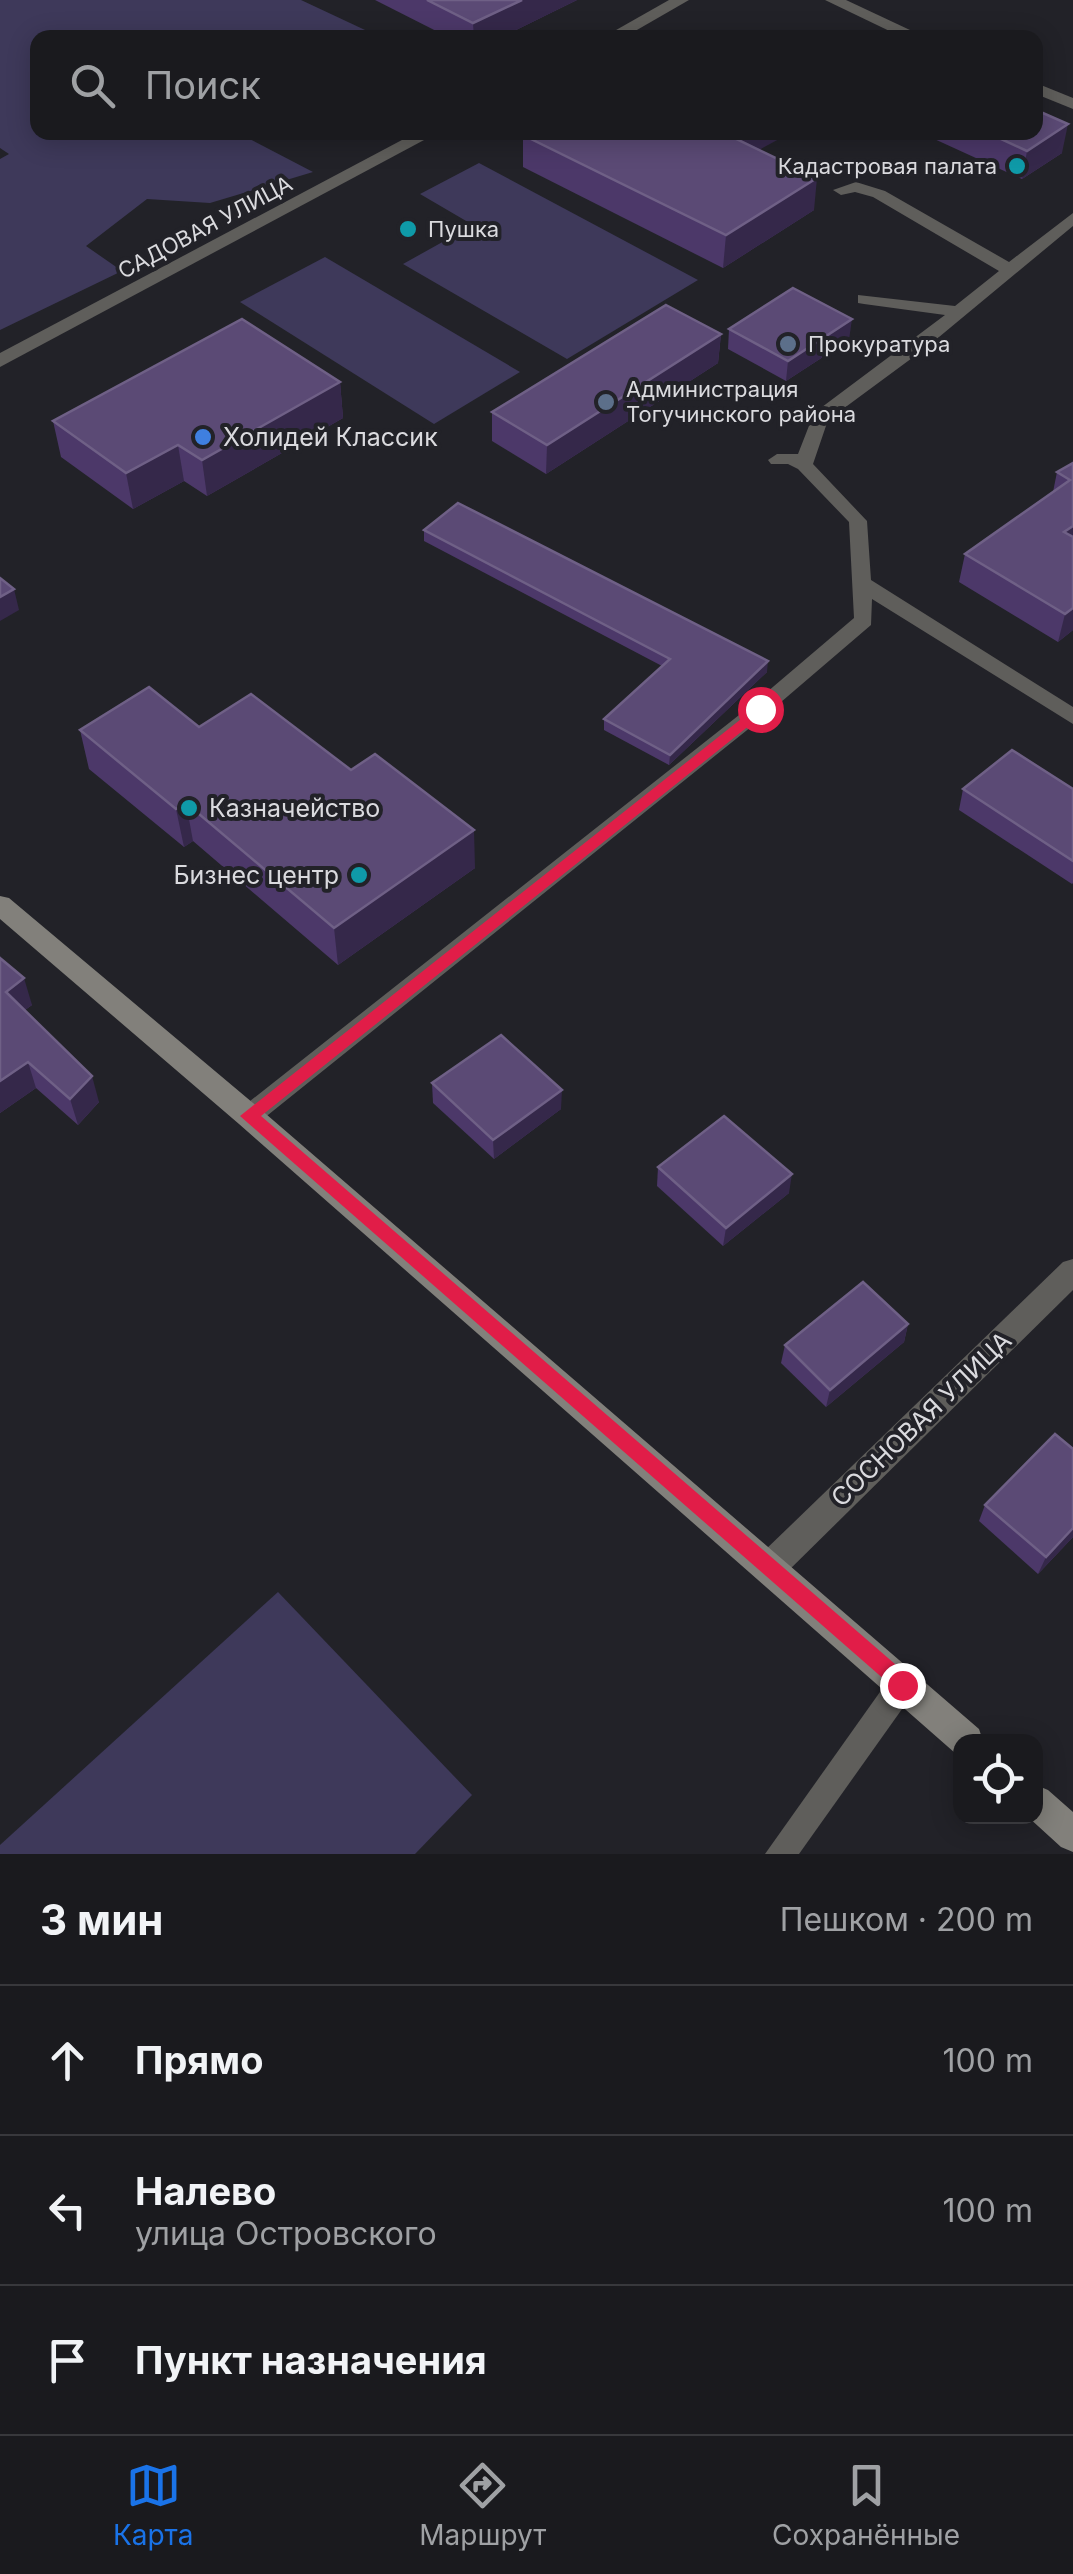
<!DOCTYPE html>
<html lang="ru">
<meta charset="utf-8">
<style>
:root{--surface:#1a1a1e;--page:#27272b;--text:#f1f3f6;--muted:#9fa1a4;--line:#38383c;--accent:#1a73e8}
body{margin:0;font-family:Inter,sans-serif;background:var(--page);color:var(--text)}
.controls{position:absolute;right:30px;bottom:30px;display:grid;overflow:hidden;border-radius:20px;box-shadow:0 5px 25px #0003}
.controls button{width:90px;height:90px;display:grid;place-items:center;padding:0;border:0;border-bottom:2px solid var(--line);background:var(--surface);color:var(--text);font:50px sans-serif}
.stop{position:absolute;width:30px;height:30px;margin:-22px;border:8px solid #e11d48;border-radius:50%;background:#fff}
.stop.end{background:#e11d48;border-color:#fff;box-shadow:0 2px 10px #0008}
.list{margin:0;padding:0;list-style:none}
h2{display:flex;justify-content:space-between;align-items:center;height:130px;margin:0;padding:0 40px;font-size:42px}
h2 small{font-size:32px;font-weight:400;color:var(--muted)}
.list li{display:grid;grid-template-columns:65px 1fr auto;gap:30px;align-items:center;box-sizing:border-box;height:150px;padding:0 40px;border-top:2px solid var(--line)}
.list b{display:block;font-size:38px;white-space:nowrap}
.list p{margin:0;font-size:32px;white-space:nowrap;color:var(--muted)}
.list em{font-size:32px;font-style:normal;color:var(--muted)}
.icon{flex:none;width:55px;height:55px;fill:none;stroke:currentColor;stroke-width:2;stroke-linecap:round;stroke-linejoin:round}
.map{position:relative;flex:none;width:1073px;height:1854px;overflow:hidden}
.search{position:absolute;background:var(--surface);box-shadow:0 5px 25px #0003;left:30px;right:30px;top:30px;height:110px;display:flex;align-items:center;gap:25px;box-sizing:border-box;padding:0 35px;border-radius:20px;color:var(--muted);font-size:38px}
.sheet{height:580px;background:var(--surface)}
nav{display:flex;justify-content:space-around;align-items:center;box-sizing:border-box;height:140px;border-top:2px solid var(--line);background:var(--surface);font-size:28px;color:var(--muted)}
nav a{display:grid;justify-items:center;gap:5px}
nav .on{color:var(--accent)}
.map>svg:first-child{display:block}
.green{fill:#3e395a}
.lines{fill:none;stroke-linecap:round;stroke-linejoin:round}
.lane{fill:#5f5e5b;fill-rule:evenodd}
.street{fill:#5f5e5b;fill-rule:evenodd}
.secondary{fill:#82807b;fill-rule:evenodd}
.wall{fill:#4c3869}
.shaded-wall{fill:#35284a}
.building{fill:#5b4a75;stroke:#6f6086;stroke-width:2.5}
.route{fill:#e11d48}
.culture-dot{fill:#0f9aa8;stroke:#222228;stroke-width:4}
.service-dot{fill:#5c6f8a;stroke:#222228;stroke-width:4}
.shop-dot{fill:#3f7fe0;stroke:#222228;stroke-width:4}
.labels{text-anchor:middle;stroke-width:8;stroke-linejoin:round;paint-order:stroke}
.far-poi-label{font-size:22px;fill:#dadade;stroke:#222228;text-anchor:start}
.far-street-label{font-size:22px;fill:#dadade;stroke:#222228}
.poi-label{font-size:25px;fill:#dadade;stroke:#222228;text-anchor:start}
.street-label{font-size:25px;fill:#dadade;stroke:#222228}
</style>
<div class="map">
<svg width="1073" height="1854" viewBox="0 0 1073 1854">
<rect width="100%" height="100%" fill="#222228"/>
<g class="green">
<polygon points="0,0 301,0 380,37 38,38 38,132 238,133 313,172 210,203 147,199 86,246 122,271 0,330 0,159 9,154 0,148"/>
<polygon points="479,163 698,280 567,359 403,264 473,225 420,194"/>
<polygon points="325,257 520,372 434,424 240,302"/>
<polygon points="278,1592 472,1795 415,1854 0,1854 0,1845"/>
</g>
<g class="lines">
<g class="lane">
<polygon points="856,182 885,191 1009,262 1073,213 1073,226 927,347 828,420 813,464 867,521 871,580 1073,707 1073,724 872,599 871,625 767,714 258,1123 249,1126 240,1123 237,1116 240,1109 753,704 854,618 849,522 798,469 788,464 771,464 768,460 777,454 798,454 814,413 945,315 864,304 858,303 858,295 955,306 999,271 873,197 855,192 841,195 833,190"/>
<polygon points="902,1670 912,1675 917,1685 912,1695 799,1854 765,1854 892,1675"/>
</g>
<g class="street">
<polygon points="669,0 689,0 623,38 602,38"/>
<polygon points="825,0 846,0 927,38 904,38"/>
<polygon points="1036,83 1073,98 1073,109 1036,94"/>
<polygon points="417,132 439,132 0,367 0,353"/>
<polygon points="1073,1259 1073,1290 781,1578 770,1582 759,1578 754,1567 759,1556 1063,1262"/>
</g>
<g class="secondary">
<polygon points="0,896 9,898 259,1108 979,1729 983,1741 960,1741 960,1755 955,1753 239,1124 0,919"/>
<polygon points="1036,1785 1048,1790 1073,1812 1073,1852 1061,1847 1027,1816 1036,1816"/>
</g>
</g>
<g class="wall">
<polygon points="375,0 577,0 500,38 450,38"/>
<polygon points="919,132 1036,132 1062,153 1022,179"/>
<polygon points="523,135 759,150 814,210 723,268 523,167"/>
<polygon points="729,329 849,340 786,381 728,349"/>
<polygon points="721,334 718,363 546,474 492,441 492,412"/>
<polygon points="340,382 343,418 207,496 184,481 133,509 61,457 53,421"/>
<polygon points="1073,463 1073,630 1058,642 959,582 965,554 1053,492 1057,472"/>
<polygon points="424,530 767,672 669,765 604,730 604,719 662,666 424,541"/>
<polygon points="199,727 475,868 338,965 193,841 184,847 89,769 80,730"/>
<polygon points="963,789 1073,789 1073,883 1072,884 959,810"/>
<polygon points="0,958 32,1005 25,1010 99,1102 78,1125 36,1088 0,1113"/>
<polygon points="432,1083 561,1109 494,1159 433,1103"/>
<polygon points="658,1167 789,1193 723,1246 657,1186"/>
<polygon points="908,1324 904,1342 826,1407 781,1363 785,1345"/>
<polygon points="985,1505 1073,1537 1038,1574 979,1521"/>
</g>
<g class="shaded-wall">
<polygon points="522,0 577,0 500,38 474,38 473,23"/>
<polygon points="1068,124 1062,153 1022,179 1027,151"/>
<polygon points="734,132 792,132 726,168 728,135"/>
<polygon points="817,178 814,210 723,268 726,235"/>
<polygon points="852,319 849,340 786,381 788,361"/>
<polygon points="721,334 718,363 546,474 547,445"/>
<polygon points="340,382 343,418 207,496 202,460"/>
<polygon points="178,445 184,481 133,509 126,473"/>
<polygon points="1073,526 1073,549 1064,532"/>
<polygon points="14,589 19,610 0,621 0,597"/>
<polygon points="1073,608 1073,630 1058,642 1065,614"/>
<polygon points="768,661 767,672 669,765 670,755"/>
<polygon points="186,803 193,841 184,847 176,809"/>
<polygon points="474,830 475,868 338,965 334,928"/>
<polygon points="24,978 32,1005 14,1018 6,992"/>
<polygon points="28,1062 36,1088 0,1113 0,1081"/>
<polygon points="92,1076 99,1102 78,1125 70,1099"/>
<polygon points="562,1090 561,1109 494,1159 493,1140"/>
<polygon points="792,1174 789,1193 723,1246 726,1228"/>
<polygon points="908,1324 904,1342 826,1407 830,1390"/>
<polygon points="1073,1528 1073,1537 1038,1574 1046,1557"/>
</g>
<g class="building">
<polygon points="427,0 522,0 473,23"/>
<polygon points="1036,110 1068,124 1027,151 986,132 1036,132"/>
<polygon points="527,132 734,132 728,135 817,178 726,235 523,135"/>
<polygon points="793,288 852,319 788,361 729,329"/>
<polygon points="666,305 721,334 547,445 492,412"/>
<polygon points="242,319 340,382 202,460 178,445 126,473 53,421"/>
<polygon points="1073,463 1073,526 1064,532 1073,537 1073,608 1065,614 965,554 1070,480 1057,472"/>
<polygon points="458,503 768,661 670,755 604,719 670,659 424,530"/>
<polygon points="0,578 14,589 0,597"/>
<polygon points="149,687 199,727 251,694 351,770 375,754 474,830 334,928 186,803 176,809 80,730"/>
<polygon points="1012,750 1073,789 1073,861 963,789"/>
<polygon points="0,958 24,978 6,992 92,1076 70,1099 28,1062 0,1081"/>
<polygon points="501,1035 562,1090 493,1140 432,1083"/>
<polygon points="724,1116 792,1174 726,1228 658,1167"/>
<polygon points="863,1282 908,1324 830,1390 785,1345"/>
<polygon points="1055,1434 1073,1449 1073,1528 1046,1557 985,1505"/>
</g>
<polygon class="route" points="760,704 765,705 765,713 261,1116 910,1677 913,1685 910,1692 902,1695 240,1116"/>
<g class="culture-dot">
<circle cx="1017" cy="166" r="10"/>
<circle cx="408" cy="229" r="10"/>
<circle cx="189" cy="808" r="10"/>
<circle cx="359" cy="875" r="10"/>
</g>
<g class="service-dot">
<circle cx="788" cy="344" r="10"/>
<circle cx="606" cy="402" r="10"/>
</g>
<circle class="shop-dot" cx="203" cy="437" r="10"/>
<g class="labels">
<g class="far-poi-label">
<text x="997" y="174" text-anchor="end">Кадастровая палата</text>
<text x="428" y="237">Пушка</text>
<text x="808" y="352">Прокуратура</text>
<text x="626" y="397">Администрация<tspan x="626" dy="25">Тогучинского района</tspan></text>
</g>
<g class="far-street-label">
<text transform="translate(205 227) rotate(-28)" y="8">САДОВАЯ УЛИЦА</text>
</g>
<g class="poi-label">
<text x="223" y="446">Холидей Классик</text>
<text x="209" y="817">Казначейство</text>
<text x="339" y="884" text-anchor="end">Бизнес центр</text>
</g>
<g class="street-label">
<text transform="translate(921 1419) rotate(-44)" y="9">СОСНОВАЯ УЛИЦА</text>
</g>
</g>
</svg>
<div class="controls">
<button><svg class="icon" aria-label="locate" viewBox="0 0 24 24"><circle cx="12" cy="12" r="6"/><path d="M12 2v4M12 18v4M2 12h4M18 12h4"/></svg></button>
</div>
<div class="stop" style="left:760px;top:709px"></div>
<div class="stop end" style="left:902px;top:1685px"></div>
<div class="search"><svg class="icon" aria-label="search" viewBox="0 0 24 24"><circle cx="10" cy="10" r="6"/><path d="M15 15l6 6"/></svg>Поиск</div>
</div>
<section class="sheet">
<h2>3 мин<small>Пешком · 200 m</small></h2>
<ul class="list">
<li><svg class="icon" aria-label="ahead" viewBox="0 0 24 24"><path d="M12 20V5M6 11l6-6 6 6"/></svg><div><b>Прямо</b></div><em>100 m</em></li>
<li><svg class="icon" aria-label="left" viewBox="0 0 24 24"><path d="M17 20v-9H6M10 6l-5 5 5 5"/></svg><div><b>Налево</b><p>улица Островского</p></div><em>100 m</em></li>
<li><svg class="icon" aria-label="arrive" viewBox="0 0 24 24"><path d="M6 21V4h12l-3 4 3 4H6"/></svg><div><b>Пункт назначения</b></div></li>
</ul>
</section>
<nav>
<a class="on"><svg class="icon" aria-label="map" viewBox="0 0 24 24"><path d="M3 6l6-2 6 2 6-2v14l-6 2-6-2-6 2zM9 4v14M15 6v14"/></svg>Карта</a>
<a><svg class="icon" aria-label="directions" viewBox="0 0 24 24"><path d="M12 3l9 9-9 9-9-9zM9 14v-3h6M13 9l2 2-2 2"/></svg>Маршрут</a>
<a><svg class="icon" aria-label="saved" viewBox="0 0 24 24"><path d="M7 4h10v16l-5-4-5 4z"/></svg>Сохранённые</a>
</nav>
